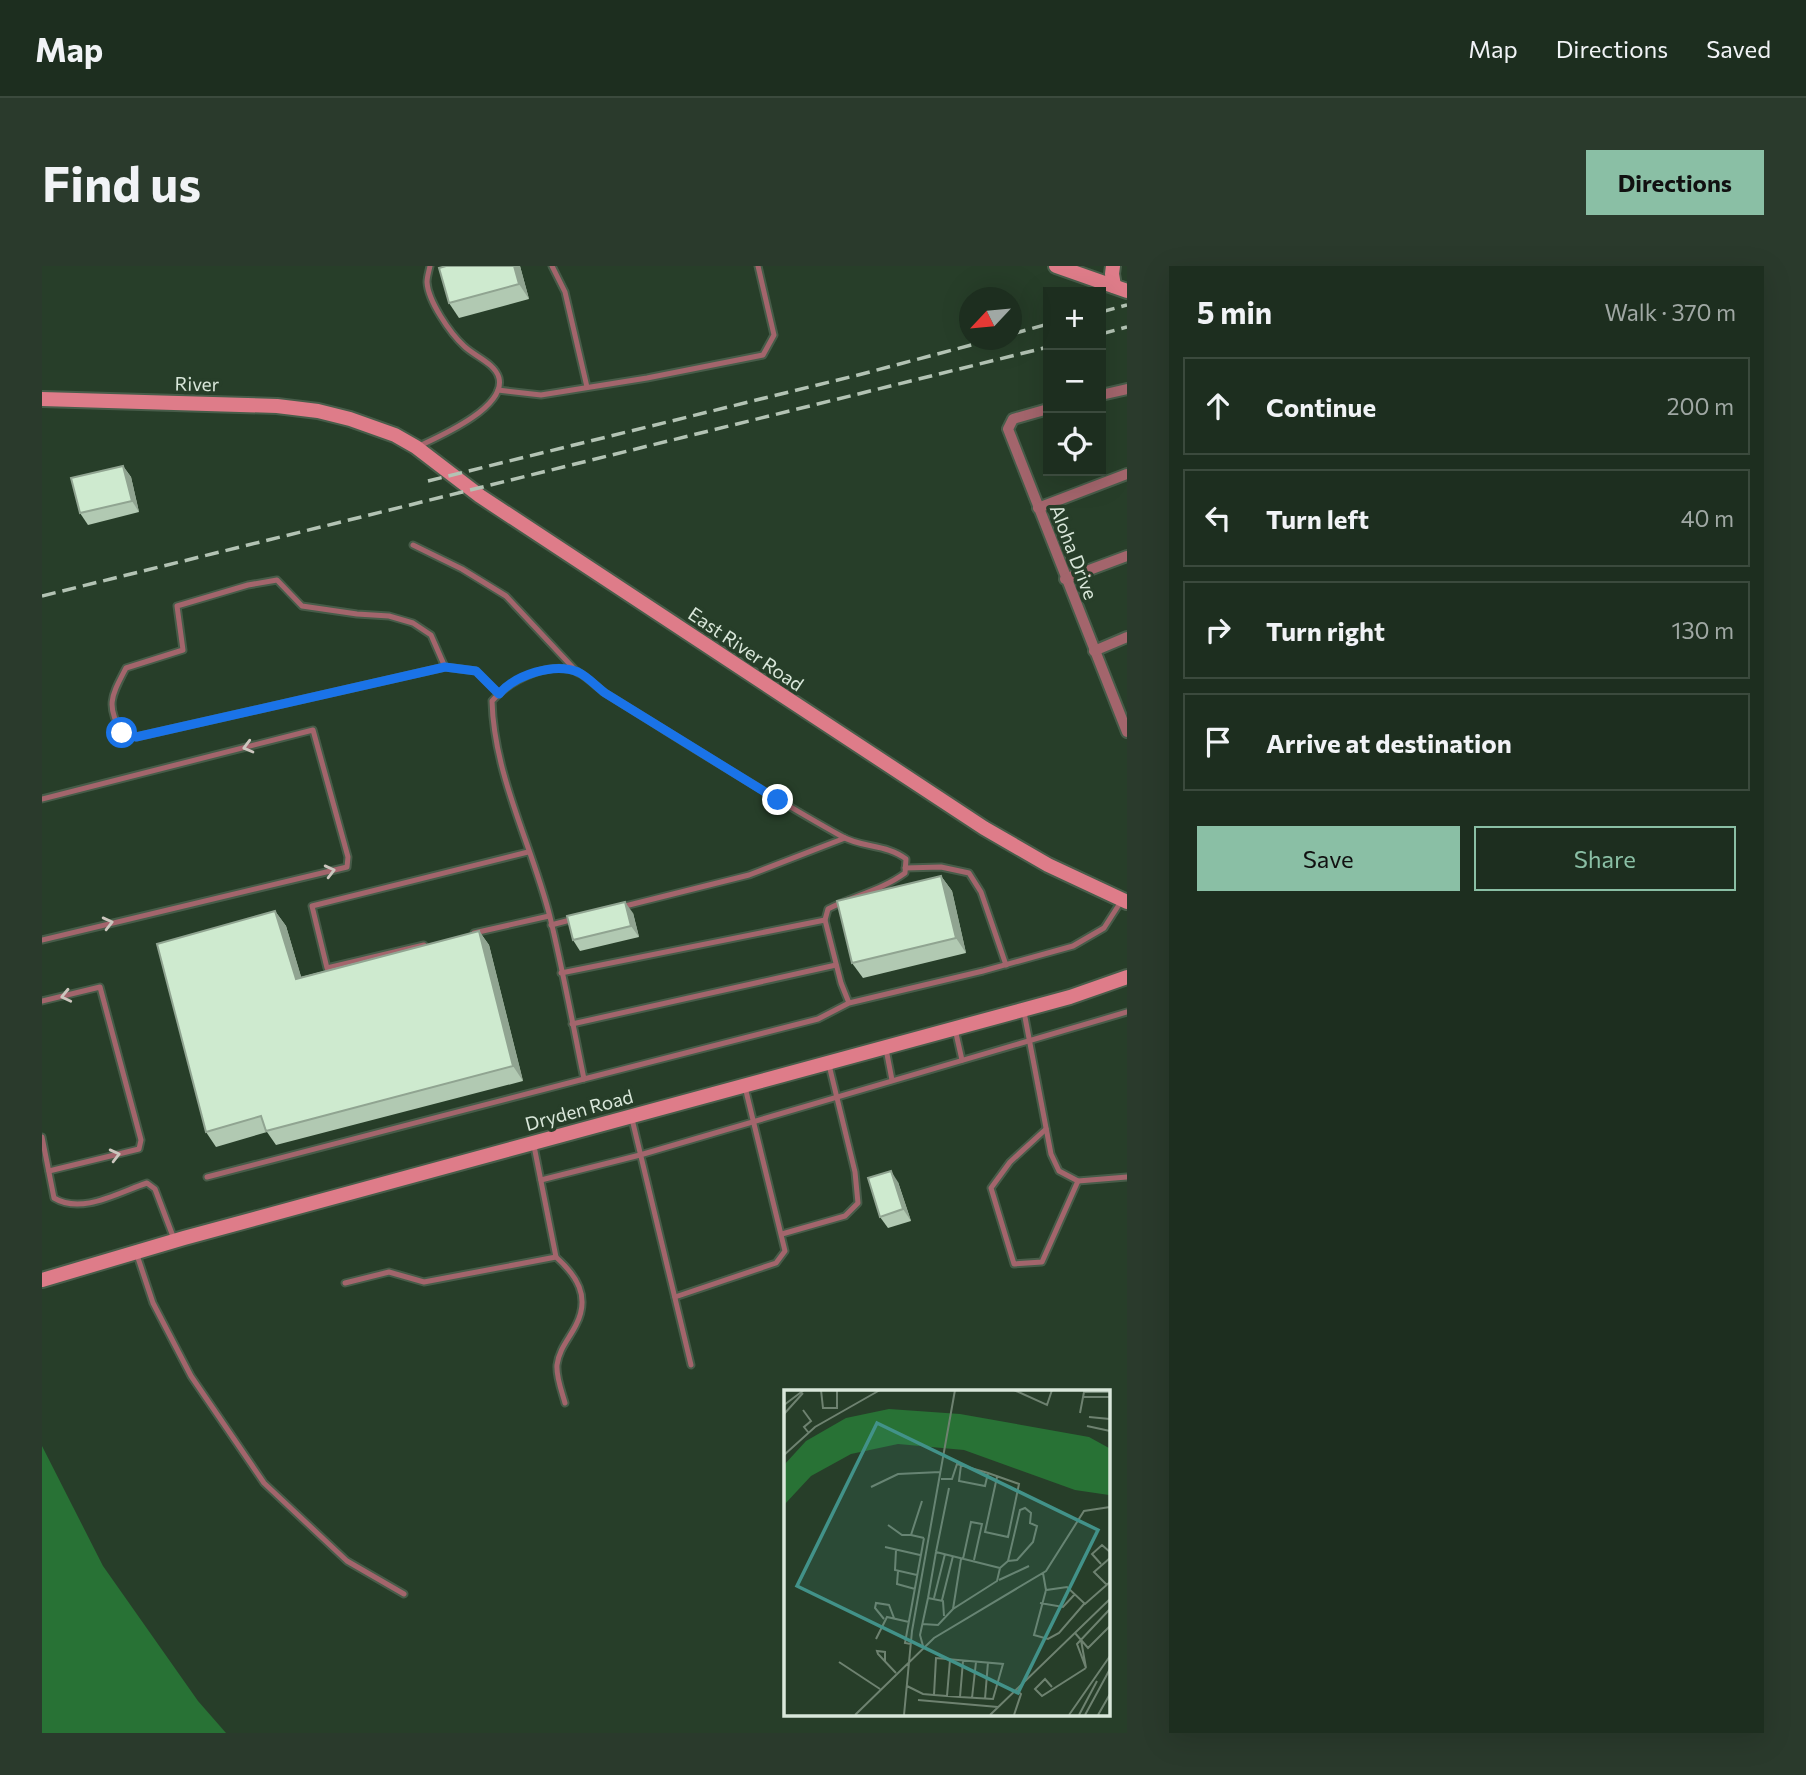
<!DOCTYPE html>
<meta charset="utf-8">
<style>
:root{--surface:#1d2e1f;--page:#2a3a2c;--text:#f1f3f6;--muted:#a0a8a4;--line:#3b4a3d;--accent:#8abfa5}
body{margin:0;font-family:Commissioner,sans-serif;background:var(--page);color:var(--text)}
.controls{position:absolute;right:21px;top:21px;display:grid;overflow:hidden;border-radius:0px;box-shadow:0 7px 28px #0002}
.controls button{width:63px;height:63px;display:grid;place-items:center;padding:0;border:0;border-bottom:2px solid var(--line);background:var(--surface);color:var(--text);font:35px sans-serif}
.compass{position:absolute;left:917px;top:21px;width:63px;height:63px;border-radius:50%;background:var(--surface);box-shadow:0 7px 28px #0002;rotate:244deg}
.stop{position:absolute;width:21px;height:21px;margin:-16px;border:5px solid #1a73e8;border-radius:50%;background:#fff}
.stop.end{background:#1a73e8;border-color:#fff;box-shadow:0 2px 7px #0008}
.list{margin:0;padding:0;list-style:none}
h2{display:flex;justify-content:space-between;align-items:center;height:91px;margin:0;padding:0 28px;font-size:30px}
h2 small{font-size:23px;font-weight:400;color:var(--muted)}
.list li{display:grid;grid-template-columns:46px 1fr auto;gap:21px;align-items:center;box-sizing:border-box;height:98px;margin:0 14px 14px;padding:0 14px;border:2px solid var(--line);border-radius:0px}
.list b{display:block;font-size:26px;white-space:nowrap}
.list em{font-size:23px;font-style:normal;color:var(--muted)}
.actions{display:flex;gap:14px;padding:21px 28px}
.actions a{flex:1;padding:16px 0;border:2px solid var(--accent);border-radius:0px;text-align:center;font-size:24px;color:var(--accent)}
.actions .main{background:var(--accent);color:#111}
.icon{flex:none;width:38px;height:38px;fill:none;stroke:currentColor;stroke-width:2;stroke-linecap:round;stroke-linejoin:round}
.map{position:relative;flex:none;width:1085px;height:1467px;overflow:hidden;border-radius:0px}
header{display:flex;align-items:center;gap:42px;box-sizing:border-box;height:98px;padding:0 35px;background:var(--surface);border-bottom:2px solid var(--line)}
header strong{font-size:33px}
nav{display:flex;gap:38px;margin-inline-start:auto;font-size:24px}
.intro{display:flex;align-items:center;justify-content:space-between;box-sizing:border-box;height:168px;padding:0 42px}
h1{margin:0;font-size:49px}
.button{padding:18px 32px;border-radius:0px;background:var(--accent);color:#111;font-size:24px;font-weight:700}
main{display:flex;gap:42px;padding:0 42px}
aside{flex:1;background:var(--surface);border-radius:0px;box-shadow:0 7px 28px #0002}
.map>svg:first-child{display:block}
.water{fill:#287235}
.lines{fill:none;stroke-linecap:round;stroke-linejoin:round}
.lane-casing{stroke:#475c49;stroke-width:9}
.street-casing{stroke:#475c49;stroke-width:14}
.secondary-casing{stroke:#475c49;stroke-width:18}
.lane{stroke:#a3656c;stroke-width:5}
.street{stroke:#a3656c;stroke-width:10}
.secondary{stroke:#de7c89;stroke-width:14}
.rail{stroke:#b3c3b4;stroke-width:3.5;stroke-dasharray:14 7;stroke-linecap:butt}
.wall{fill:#b1c9b2}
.shaded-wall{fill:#90a491}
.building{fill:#ceeacf;stroke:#90a491;stroke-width:2}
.oneway{stroke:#ccc6be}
.route{stroke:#1a73e8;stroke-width:9}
.labels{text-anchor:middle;stroke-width:7;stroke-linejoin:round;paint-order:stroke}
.street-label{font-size:19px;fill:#d9e7da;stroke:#273e29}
.inset-road{fill:none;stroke:#6e8270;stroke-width:2}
.view{fill:#429289;fill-opacity:0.15;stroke:#429289;stroke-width:3.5}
.inset-edge{fill:none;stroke:#d9e7da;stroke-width:3.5}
</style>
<header>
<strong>Map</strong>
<nav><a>Map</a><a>Directions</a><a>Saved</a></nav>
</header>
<div class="intro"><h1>Find us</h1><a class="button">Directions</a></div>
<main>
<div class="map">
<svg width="1085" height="1467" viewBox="0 0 1085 1467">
<rect width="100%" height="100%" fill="#273e29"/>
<polygon class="water" points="0,1180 61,1300 156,1435 184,1467 0,1467"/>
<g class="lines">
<g class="lane-casing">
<g id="lane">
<polyline points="510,0 523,26 545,121"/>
<polyline points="456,124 499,129 605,112 721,89 732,69 716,0"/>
<path d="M 375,181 C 396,171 464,142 457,112 C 453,97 432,90 422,80 C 408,67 386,35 385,16 C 385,11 387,5 388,0"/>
<polyline points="371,279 420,303 464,330 536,407"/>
<path d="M 403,401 L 389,369 L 371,357 L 347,350 L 315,348 L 260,340 L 235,314 L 206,319 L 135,340 L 141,384 L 84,402 C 70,429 63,439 80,467 L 94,471 L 403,401 L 434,405 L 457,428"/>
<polyline points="0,533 271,464 306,591 305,601 0,674"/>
<polyline points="863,602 899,601 927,607 939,626 964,699"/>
<polyline points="579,641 707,609 803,572"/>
<polyline points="509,659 532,653"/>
<polyline points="432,667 507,650"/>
<polyline points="382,679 285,702 270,640 486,586"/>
<polyline points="519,707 783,654"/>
<polyline points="0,735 58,721 99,874 97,883 7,905"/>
<path d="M 807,737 L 776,753 L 542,813 C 531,759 521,705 508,651 C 490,579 452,510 450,435 C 468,414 508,394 536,406 C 545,411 555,421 563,427 C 641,475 718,525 799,570 C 819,582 845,578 864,593 L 863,607 C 840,624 811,630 786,643 L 783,654 L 799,717 L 807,737 L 941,705 L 1031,680 L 1062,662 L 1080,634"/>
<polyline points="982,746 1009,888 1017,905 1036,915 1085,911"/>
<polyline points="530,758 794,699"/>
<polyline points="913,763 920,794"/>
<polyline points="844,783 850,814"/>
<polyline points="590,853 649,1099"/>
<polyline points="1004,863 968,896 949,922 972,998 1000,996 1036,915"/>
<path d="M 0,871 L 12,932 C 40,949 77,926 105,917 L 113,923 L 132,973"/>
<polyline points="165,911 542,813"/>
<polyline points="499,914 598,889 1085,746"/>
<polyline points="740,968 803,950 816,937 813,906 787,799"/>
<polyline points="94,986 111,1037 149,1110 222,1217 305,1295 362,1328"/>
<path d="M 514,991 C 534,1009 549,1030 534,1059 C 527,1073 517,1083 515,1099 C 514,1111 520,1126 523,1137"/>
<polyline points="303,1017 347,1006 382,1016 514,991 492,880"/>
<polyline points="633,1031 734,997 743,985 703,821"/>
</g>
</g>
<g class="street-casing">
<g id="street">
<polyline points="1059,129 1085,123"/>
<polyline points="1006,143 971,153 966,163 1085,466"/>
<polyline points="996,242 1085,208"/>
<polyline points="1023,313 1085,290"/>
<polyline points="1052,385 1085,371"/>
</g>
</g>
<g class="secondary-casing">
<g id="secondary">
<polyline points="1014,0 1085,25"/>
<polyline points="1071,0 1070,8 1072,20"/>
<polyline points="0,133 235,140 276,145 308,153 353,169 374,181 438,230 942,562 1006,599 1085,636"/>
<polyline points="0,1014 142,972 1028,731 1085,711"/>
</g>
</g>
<use href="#lane" class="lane"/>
<use href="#street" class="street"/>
<use href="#secondary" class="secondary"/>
<g class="rail">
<polyline points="1059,46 1085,39"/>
<polyline points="970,68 1006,58"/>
<polyline points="1059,68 1085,61"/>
<polyline points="386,215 820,108 948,74"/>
<polyline points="0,330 1006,81"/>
</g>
</g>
<g class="wall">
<polygon points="478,0 487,33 417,52 407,37"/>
<polygon points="81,200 89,211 97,246 46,259 38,247"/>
<polygon points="899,610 910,625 924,687 821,712 810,697"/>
<polygon points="233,645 244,660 259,711 437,665 447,679 481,815 234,879 225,866 174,881 164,866"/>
<polygon points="591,647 597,671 538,685 531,674"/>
<polygon points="856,916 869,955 846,962 838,951"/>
</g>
<g class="shaded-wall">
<polygon points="472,0 478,0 487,33 477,18"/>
<polygon points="81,200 89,211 97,246 90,235"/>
<polygon points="899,610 910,625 924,687 914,672"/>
<polygon points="583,636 591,647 597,671 589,660"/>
<polygon points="233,645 244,660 264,727 254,713"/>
<polygon points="437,665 447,679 481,815 471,800"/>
<polygon points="849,905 856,916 869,955 861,943"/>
</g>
<g class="building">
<polygon points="404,0 472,0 477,18 407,37 397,2"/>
<polygon points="81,200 90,235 38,247 29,212"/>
<polygon points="899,610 914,672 810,697 795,635"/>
<polygon points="583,636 589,660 531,674 525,650"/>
<polygon points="233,645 254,713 437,665 471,800 224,865 219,850 164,866 115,678"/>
<polygon points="849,905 861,943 838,951 826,912"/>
</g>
<defs><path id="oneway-chevron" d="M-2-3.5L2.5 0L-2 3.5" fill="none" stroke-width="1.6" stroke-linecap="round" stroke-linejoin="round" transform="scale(1.75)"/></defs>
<g class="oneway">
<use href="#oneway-chevron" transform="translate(206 481) rotate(165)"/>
<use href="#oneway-chevron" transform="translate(288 605) rotate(-14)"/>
<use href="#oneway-chevron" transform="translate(66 657) rotate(-14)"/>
<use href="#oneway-chevron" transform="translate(24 730) rotate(167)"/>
<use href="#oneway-chevron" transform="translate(73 889) rotate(-14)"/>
</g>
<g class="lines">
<path class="route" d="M 80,467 L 94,471 L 403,401 L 434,405 L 457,428 C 473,409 512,396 536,406 C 545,410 555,421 563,427 L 736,534"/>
</g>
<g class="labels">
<g class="street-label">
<text transform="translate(155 118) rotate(1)" y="7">River</text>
<text transform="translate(1032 286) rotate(69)" y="7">Aloha Drive</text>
<text transform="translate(704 383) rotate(34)" y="7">East River Road</text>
<text transform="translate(537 844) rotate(-15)" y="7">Dryden Road</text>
</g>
</g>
<g transform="translate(742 1124)">
<rect width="326" height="326" fill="#273e29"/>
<path d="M 105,19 L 176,24 L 305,47 L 325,58 L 325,105 L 291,100 L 180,60 L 114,54 L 67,64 L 27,86 L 0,115 L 0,75 L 22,51 L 62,28 Z" fill="#287235"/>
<path class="inset-road" d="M 37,0 L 39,18 L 53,18 L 53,0M 230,0 L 263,15 L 268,0M 299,7 L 326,7M 0,15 L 20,0M 19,20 L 27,31 L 20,37 L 24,42M 296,23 L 300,2 L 326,2M 0,24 L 19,3M 305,27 L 326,29M 303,36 L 326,41M 0,65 L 31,37 L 96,0M 177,75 L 175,91 L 201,96 L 204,83M 157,89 L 168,89 L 173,74 L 204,83 L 235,94 L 224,147 L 201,142 L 213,87M 87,97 L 114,84 L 156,82M 138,111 L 127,145 L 140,148M 104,135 L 118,145 L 127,145M 101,157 L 136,165M 112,160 L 111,180 L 133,185M 152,162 L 165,98M 179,169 L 187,132 L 198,134 L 190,170M 317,174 L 308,164 L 318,155 L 326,162M 216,178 L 224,171 L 236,120 L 241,118 L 247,123 L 246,133 L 253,136 L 249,152 L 233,170 L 224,171M 114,181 L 113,194 L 131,199M 259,183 L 262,200 L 283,197 L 301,214 L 326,192M 215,190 L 245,176M 323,195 L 310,182 L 326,168M 262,200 L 250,245 L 264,249 L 275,243 L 300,214M 150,208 L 161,164M 158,210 L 169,166M 256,213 L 279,217 L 291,204M 169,219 L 177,169M 100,229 L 91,218 L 92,213 L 105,215 L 110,228M 138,234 L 154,235 L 169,219 L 213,191 L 216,178 L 152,162 L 144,208M 291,243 L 304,258 L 326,236M 92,249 L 103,227 L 125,232M 297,250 L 302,278M 127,254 L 121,253 L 140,148M 139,256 L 136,245 L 144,208 L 159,211 L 160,226M 101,271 L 101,262 L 93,261 L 94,264 L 112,283M 55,272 L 96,299M 302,278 L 293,254 L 326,219M 123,296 L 139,304 L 150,305 L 176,307 L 209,309 L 219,274 L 152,268 L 150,305M 268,297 L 261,289 L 251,299 L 258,306 L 302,278M 163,306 L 166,270M 176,307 L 179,271M 188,308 L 192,272M 201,309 L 204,272M 134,310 L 214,317M 71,325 L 150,248 L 262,181 L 300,121 L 326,117M 120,325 L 128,241 L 171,0M 206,325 L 326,209M 230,325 L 237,304 L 232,300M 285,325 L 326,266M 295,325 L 313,291M 301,325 L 326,279M 314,325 L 326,304"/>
<path class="view" d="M 93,33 L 314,140 L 234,303 L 13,196 Z"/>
<rect width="326" height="326" class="inset-edge"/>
</g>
</svg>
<div class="controls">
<button>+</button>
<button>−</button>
<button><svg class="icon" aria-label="locate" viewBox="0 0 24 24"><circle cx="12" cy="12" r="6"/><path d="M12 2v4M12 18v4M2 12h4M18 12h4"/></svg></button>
</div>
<svg class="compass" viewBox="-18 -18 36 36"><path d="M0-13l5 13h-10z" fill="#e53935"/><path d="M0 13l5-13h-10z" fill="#a0a8a4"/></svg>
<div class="stop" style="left:80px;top:467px"></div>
<div class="stop end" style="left:736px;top:534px"></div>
</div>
<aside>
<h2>5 min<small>Walk · 370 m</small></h2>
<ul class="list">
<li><svg class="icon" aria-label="ahead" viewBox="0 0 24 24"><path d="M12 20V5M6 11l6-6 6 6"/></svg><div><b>Continue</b></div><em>200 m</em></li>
<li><svg class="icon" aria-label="left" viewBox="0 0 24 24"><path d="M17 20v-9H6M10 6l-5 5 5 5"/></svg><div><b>Turn left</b></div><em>40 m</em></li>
<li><svg class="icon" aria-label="right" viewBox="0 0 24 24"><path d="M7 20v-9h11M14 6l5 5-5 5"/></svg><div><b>Turn right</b></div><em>130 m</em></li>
<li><svg class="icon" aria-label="arrive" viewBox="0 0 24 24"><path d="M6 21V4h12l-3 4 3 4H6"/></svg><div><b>Arrive at destination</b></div></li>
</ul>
<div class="actions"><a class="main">Save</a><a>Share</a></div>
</aside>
</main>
